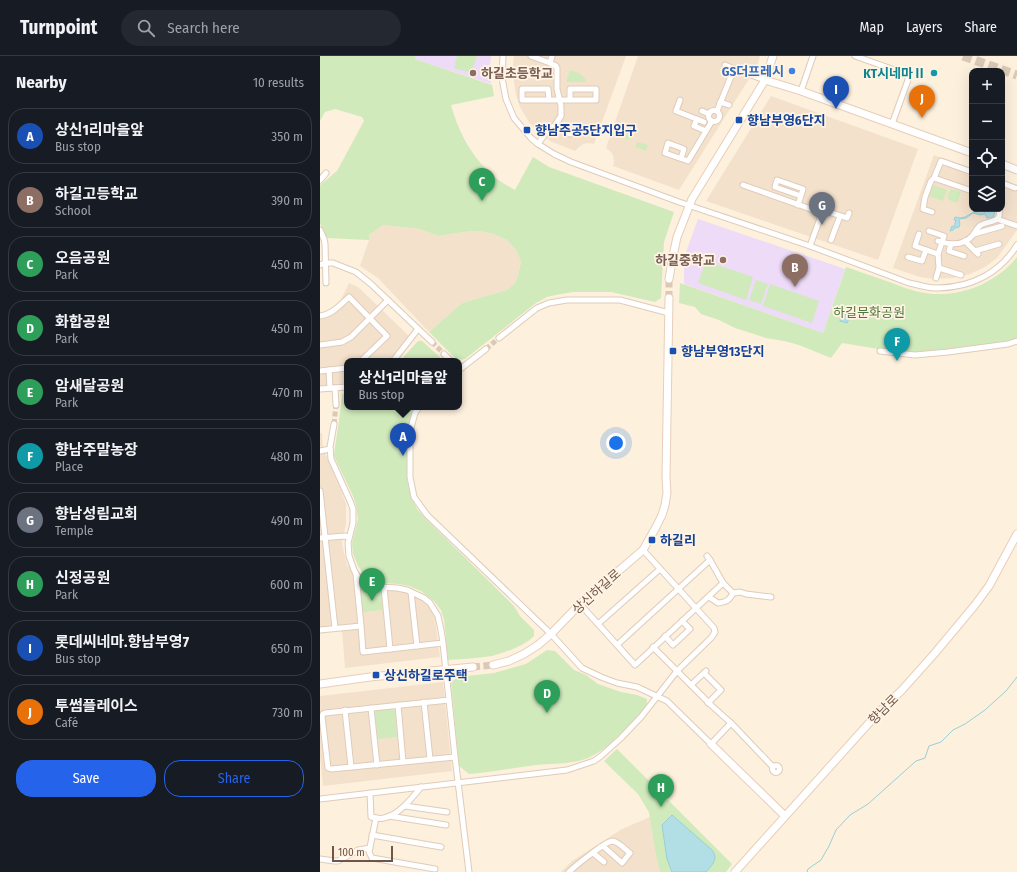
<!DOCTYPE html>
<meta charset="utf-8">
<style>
:root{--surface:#171b24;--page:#242831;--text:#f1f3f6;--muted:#9ea1a6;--line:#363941;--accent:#2563eb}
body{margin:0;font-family:"Fira Sans Condensed","Noto Sans KR",sans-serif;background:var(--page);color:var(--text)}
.controls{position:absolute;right:12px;top:12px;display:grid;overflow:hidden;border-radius:8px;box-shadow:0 4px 16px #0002}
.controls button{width:36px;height:36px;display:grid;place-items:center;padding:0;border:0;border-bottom:1px solid var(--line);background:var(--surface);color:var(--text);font:20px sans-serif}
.scale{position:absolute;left:12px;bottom:10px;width:61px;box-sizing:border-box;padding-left:4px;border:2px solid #725546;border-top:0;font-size:11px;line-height:14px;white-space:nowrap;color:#725546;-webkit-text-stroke:3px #fff4e4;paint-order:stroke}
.you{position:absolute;left:296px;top:387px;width:14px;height:14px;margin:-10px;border:3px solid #fff;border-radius:50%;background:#1a73e8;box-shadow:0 0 0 6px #1a73e833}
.badge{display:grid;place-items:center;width:26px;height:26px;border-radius:50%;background:var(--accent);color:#fff;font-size:13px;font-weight:700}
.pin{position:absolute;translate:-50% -33px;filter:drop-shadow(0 1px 2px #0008)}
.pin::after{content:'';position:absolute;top:21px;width:14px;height:12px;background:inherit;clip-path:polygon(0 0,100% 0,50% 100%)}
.popup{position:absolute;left:24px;top:302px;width:118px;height:52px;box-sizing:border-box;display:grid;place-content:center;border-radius:8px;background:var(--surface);filter:drop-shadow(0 1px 3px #0005);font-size:13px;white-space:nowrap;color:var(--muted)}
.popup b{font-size:15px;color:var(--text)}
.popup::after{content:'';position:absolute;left:50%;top:100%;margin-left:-8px;border:8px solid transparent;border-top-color:var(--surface)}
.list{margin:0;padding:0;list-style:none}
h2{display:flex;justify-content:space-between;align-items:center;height:52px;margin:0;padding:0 16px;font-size:17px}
h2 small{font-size:13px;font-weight:400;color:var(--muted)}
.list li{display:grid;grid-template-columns:26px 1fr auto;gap:12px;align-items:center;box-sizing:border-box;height:56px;margin:0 8px 8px;padding:0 8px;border:1px solid var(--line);border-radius:16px}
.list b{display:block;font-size:15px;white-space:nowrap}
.list p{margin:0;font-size:13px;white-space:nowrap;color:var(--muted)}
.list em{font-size:13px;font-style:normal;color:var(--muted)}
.actions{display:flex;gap:8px;padding:12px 16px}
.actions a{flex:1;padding:9px 0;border:1px solid var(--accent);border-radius:16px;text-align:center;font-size:14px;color:var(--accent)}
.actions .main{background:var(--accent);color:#fff}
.icon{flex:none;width:22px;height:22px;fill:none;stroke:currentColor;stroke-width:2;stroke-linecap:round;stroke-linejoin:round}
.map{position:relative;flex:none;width:697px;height:816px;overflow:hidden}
header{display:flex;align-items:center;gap:24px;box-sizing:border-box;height:56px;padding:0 20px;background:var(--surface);border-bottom:1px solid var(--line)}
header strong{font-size:19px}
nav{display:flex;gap:22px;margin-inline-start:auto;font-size:14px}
.search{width:280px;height:36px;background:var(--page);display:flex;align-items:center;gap:10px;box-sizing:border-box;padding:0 14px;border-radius:22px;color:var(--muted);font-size:15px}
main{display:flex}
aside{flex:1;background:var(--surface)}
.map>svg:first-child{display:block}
.residential{fill:#f4e1cc}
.education{fill:#eddbf8}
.green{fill:#d0eabc}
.water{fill:#b2dfe6;stroke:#98cfd8}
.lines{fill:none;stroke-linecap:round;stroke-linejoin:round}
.stream{stroke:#98cfd8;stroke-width:1}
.street-tunnel{stroke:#dac9b7;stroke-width:5;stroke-dasharray:5 2.5;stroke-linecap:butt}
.secondary-tunnel{stroke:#dac9b7;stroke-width:7;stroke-dasharray:7 3.5;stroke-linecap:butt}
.highway-tunnel{stroke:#dac9b7;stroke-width:9;stroke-dasharray:9 4.5;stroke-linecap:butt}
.street-casing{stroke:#e0cbba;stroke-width:7}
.secondary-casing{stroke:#e8ceba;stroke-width:9}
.street{stroke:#fff;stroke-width:5}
.secondary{stroke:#fff;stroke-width:7}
.shop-dot{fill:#3f7fe0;stroke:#fff4e4;stroke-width:1.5}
.education-dot{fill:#8d6e63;stroke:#fff4e4;stroke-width:1.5}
.culture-dot{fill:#0f9aa8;stroke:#fff4e4;stroke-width:1.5}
.transit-dot{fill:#1a4fb4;stroke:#fff4e4;stroke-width:1.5}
.labels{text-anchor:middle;stroke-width:3.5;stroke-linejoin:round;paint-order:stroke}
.shop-label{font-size:13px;font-weight:bold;fill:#366cbe;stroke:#fff4e4;text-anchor:end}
.education-label{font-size:13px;font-weight:bold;fill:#785e54;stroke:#fff4e4;text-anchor:start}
.culture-label{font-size:13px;font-weight:bold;fill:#0d838f;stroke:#fff4e4;text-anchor:end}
.transit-label{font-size:13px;font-weight:bold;fill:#164399;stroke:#fff4e4;text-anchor:start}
.park-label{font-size:13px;fill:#50783e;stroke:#fff4e4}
.street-label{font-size:13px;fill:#725546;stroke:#fff4e4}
</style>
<header>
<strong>Turnpoint</strong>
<div class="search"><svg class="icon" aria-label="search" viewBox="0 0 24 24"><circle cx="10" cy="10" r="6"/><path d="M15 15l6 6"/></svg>Search here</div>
<nav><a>Map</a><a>Layers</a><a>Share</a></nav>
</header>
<main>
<aside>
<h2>Nearby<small>10 results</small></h2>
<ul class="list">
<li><span class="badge" style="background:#1a4fb4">A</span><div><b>상신1리마을앞</b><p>Bus stop</p></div><em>350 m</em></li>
<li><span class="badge" style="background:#8d6e63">B</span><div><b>하길고등학교</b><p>School</p></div><em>390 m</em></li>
<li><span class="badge" style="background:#2e9e5b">C</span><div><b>오음공원</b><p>Park</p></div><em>450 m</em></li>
<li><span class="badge" style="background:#2e9e5b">D</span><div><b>화합공원</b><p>Park</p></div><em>450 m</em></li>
<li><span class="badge" style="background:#2e9e5b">E</span><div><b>암새달공원</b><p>Park</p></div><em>470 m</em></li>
<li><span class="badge" style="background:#0f9aa8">F</span><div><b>향남주말농장</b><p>Place</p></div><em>480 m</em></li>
<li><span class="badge" style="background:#6b7280">G</span><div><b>향남성림교회</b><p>Temple</p></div><em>490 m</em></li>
<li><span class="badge" style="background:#2e9e5b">H</span><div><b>신정공원</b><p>Park</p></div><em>600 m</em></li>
<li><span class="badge" style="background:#1a4fb4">I</span><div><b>롯데씨네마.향남부영7</b><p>Bus stop</p></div><em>650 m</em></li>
<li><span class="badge" style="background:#e8710a">J</span><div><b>투썸플레이스</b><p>Café</p></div><em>730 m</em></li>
</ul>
<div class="actions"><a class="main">Save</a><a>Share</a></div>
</aside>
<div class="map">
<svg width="697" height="816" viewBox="0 0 697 816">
<rect width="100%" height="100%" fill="#fdf0dd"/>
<g class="residential">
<polygon points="194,0 306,0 274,88 269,87 263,88 259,91 255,95 232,86 220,78 209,66 200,51 196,39 194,27 193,11"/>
<polygon points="318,0 440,0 437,10 359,134 293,110 294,105 293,99 290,95 286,92"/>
<polygon points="451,40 598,93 558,204 386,145"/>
<polygon points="614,99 652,112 652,153 682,153 682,123 697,129 697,174 677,202 665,211 650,218 633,222 613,223 600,221 573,212"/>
<polygon points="63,169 100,173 118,180 151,175 159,175 173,178 187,184 196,194 201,206 198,219 195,227 187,234 142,247 109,276 58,222 40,210 49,184 49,179"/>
<polygon points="29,227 38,231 90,281 68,305 27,305 27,329 0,331 0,258 7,257 19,248"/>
<polygon points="0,377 2,377 3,392 21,434 26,448 26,467 22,488 27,509 38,523 84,535 99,541 107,547 114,556 120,601 25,612 22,573 0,576"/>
<polygon points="123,626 132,715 3,730 0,701 0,640"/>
<polygon points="330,761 336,800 340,816 241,816 252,805 302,773"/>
</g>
<g class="education">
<polygon points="96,0 171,0 170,12 171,28 95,3"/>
<polygon points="378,163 525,213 503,277 364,228 364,211 366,196"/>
</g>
<g class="green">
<path d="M 0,0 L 96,0 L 95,3 L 172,29 L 174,40 L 131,49 C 138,74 149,96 167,114 C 175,123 186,129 195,134 L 213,101 L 229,111 L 354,156 L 344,186 L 341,242 L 335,246 L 291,236 L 253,236 L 241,238 L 227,241 L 216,247 L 145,303 L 137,304 L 109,276 L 142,247 L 187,234 L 195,227 L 198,219 L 201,206 L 196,194 L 187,184 L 173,178 L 159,175 L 151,175 L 118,180 L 100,173 L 63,169 L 49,179 L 49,184 L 7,182 L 0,167 L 0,129 L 17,115 L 44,65 L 42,61 L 15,53 L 5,56 L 0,65 Z"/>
<polygon points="137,0 157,0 151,17 134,12"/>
<path d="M 250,14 C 257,16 264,18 266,26 L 246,26 Z"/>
<polygon points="298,69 313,74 309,84 295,79"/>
<polygon points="317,86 328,89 326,95 315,91"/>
<polygon points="613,129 627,134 623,145 609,140"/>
<path d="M 631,133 L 641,136 L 637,147 C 627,144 625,143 631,133 Z"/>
<path d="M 697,201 L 697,282 L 682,287 L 590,297 L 559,293 L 522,287 L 511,302 L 479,289 L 464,285 L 446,282 L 415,272 L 399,264 L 381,258 L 375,251 L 359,247 L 360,227 L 503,277 L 526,211 C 541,216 557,222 572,227 C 580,230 588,233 595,235 C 632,245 674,230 697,201 Z"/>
<polygon points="386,205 433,221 426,244 378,227"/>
<polygon points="436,224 448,228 441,248 429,244"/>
<polygon points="450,228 499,245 492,267 443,250"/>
<polygon points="98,285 102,285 124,305 80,305"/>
<path d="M 27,337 L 27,351 L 94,351 L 88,373 L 87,425 L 92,442 L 97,453 L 109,466 L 194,550 L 200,560 L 214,574 L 214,580 C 206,589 184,597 172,600 C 158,602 143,603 128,604 L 124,563 L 121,554 L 114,545 L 101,535 L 89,530 L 79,528 L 60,527 L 47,522 L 38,510 L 33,498 L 32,487 L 38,463 L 36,449 L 33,440 L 14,400 L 15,391 L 19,365 L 22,338 Z"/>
<path d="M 44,529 C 48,531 58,533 61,536 L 63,554 L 43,556 L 40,531 Z"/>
<path d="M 227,594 L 235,595 L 254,614 L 266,619 L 278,628 L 301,636 L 317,639 L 327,643 L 327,649 C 313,665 292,689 274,699 C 256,709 236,707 216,709 C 194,712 172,716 149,718 L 139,710 L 131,626 L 138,621 L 174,617 L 206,608 Z"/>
<polygon points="72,653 75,655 77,681 58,683 55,657 57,654"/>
<polygon points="297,693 412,808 406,816 340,816 336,800 329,756 318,738 284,705"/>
</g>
<g class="water">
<polygon points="665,153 674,153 675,155 673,162 667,162 665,158 661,159 653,157 646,162 640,163 639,164 640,168 639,171 635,172 633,174 630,175 632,170 634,171 636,164 634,164 635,161 640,162 645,161 654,156 658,157 664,157 666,155"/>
<polygon points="522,257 530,260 527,267 520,265"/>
<path d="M 352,759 L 392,794 C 399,803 392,809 386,816 L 352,816 L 347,803 L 342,769 Z"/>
</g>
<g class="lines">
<polyline class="stream" points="487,816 488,813 501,804 509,790 516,774 530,759 548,748 596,705 605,702 609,690 621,686 633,674 645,668 665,654 686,635 697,621"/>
<g class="street-tunnel">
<polyline points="112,286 124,298"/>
<polyline points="166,293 179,282"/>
<polyline points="14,368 16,349"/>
</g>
<g class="secondary-tunnel">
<polyline points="349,242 349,223"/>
<polyline points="153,611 173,609"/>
</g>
<polyline class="highway-tunnel" points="643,0 697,19"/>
<g class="street-casing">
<g id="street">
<path d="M 183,0 L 182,22 L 186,43 L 194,62 L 211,82 L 218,88 L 234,98 L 251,106 L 359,146 L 490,190 L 589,227 C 595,228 601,230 607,231 C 611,232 615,232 619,232 C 652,231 680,217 697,189"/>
<polyline points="211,0 230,7 232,0"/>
<polyline points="535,0 586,18 588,21 588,24 572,68"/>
<polyline points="405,9 414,13"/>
<polygon points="202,33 228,33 229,44 202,44"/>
<rect x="250" y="33" width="26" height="11"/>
<polyline points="481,35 493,0"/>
<polyline points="229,44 250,44"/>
<polyline points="360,44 356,55 384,66"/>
<polyline points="400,46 409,49"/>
<circle cx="394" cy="60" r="5.5"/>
<polyline points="382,55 389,58"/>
<polyline points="397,55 414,13 445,24"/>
<polyline points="377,63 374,70 386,75"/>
<polyline points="231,72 240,73 250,78"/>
<polyline points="218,88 225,78 235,69 241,60 241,50 237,33 237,12 236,10 230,7"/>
<polyline points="361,102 364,93 348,87 345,97 368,105 392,65"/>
<polyline points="614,122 652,135"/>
<polyline points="0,124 6,117"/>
<polyline points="682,127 695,132"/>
<polyline points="423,129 502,157"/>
<polyline points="478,149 483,133 457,124 455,131 481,140"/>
<polyline points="612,156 603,153 605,141 611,125 614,122 621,105 652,116"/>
<polyline points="677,163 697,170"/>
<polyline points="0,174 4,183 5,188 6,227"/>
<polyline points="609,175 624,180 618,198 619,212 641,219"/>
<polyline points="599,178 595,190 618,198"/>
<polyline points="654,178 682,170"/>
<polyline points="511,184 520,160"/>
<path d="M 618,185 C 630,189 644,190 653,179 C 656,175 657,171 661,169 C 669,164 682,168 679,153"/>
<polyline points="645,185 658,198"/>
<polyline points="631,188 629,195 644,200"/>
<polyline points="490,190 503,154 527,162 529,157"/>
<polyline points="655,195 679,188"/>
<polyline points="588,201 602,205 606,194"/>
<polyline points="0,209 5,207 13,207 36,216 51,228 112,286"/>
<polyline points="616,222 619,212"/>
<path d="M 0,260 C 13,258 20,249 29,241 L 67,280 L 41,305"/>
<polyline points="179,282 217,252 229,247 247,244 300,244 349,257"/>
<polyline points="0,289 22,286 31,281 68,244"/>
<polyline points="560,295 595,299 628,296 688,288 697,285"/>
<polyline points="124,298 131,305"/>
<polyline points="73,305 98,273"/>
<polyline points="9,314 10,332"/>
<polyline points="139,314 166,293"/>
<polyline points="0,315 27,312"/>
<polyline points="15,332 16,349"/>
<polyline points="0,333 27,331"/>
<polyline points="99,351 95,357 90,375 90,421 94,441 107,459 231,578 262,612 281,621 297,627 317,631 347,645 391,688 411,667"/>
<polyline points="14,368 10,391 11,403 30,445 33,453 33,467 28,487 29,500 34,514 38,521 50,528 60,531 77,532 87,534 104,542 110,547 118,560 121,574 123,587 43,596 41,570"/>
<polyline points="0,395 10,393"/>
<polyline points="0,435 15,572"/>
<polyline points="0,482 25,480 29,481"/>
<polyline points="64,531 70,593"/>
<polyline points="91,536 97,590"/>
<polyline points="413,537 420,536 426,538 451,541"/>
<path d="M 389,541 L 398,547 C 406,546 409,545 413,537 L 403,527"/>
<polyline points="260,548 315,609 403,527 390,504"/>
<polyline points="278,568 340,513"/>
<polyline points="0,574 41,570 36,518"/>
<polyline points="345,580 353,589 370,573 362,565"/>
<polyline points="123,587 135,701 11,713 8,712 2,660 3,658 5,657 129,644"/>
<polyline points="297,589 390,504 387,500"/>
<polyline points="333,591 392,650 411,667 453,711"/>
<polyline points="384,617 401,634 388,647"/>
<polyline points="371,629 386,615"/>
<polyline points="104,646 110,703"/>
<polyline points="78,649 83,706"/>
<polyline points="51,652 57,709"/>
<polyline points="25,654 31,711"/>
<polyline points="135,701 149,816"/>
<circle cx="456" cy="713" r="3.5"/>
<path d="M 50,737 L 51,761 C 55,762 60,763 64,762 C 79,759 92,742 101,731"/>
<polyline points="0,743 247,714 274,705 281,700 301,682 321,661 357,615 391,582 395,576 394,572 323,494"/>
<polyline points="85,750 127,756"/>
<polyline points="69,760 126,769"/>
<polyline points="56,762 49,796 52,802 115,813"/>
<polyline points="52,779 121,791"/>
<polyline points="273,797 284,806"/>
<polyline points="0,803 14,805 18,805 38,794 50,792"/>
<path d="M 249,816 C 255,810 285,786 292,785 C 298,785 306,794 310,797 L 302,807 L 283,790"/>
</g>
</g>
<g class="secondary-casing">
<g id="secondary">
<polyline points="445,24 481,35 652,97"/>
<polyline points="682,108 697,114"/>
<polyline points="349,223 352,205 357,181 372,143 445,24 453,0"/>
<polyline points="173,609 189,605 204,598 218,589 231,578 260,548 323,494 336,471 342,459 345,449 347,437 346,421 349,242"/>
<polyline points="0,628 50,621 153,611"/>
<polyline points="391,688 465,760"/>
<polyline points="415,816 558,657 582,634 615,597 655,549 669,530 697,478"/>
</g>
</g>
<use href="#street" class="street"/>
<use href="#secondary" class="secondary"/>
</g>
<circle class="shop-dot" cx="472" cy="15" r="4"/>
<g class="education-dot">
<circle cx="153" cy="17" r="4"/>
<circle cx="403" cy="204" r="4"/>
</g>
<circle class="culture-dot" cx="614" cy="17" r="4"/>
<g class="transit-dot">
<rect x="415" y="60" width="8" height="8" rx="2"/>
<rect x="203" y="70" width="8" height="8" rx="2"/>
<rect x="349" y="291" width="8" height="8" rx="2"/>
<rect x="328" y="480" width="8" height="8" rx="2"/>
<rect x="52" y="615" width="8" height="8" rx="2"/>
</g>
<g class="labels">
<g class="shop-label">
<text x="464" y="20">GS더프레시</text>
</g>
<g class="education-label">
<text x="161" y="22">하길초등학교</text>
<text x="395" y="209" text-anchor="end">하길중학교</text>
</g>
<g class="culture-label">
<text x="606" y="22">KT시네마Ⅱ</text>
</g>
<g class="transit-label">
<text x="427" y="69">향남부영6단지</text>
<text x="215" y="79">향남주공5단지입구</text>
<text x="361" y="300">향남부영13단지</text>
<text x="340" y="489">하길리</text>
<text x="64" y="624">상신하길로주택</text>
</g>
<g class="park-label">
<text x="549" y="261">하길문화공원</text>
</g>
<g class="street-label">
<text transform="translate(276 535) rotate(-42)" y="5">상신하길로</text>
<text transform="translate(563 653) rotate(-45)" y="5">향남로</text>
</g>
</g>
</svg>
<div class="controls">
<button>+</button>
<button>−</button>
<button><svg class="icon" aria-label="locate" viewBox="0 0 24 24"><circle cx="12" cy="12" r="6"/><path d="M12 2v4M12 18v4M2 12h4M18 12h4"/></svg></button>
<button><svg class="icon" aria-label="layers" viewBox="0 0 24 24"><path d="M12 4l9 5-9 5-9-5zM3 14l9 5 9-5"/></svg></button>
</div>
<div class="scale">100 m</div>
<div class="you"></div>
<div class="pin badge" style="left:83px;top:400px;background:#1a4fb4">A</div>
<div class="popup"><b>상신1리마을앞</b>Bus stop</div>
<div class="pin badge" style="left:475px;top:231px;background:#8d6e63">B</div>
<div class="pin badge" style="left:162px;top:145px;background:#2e9e5b">C</div>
<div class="pin badge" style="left:227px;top:657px;background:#2e9e5b">D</div>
<div class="pin badge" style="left:52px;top:545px;background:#2e9e5b">E</div>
<div class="pin badge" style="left:577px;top:305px;background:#0f9aa8">F</div>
<div class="pin badge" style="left:502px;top:169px;background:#6b7280">G</div>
<div class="pin badge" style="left:341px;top:751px;background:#2e9e5b">H</div>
<div class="pin badge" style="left:516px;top:53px;background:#1a4fb4">I</div>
<div class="pin badge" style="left:602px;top:62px;background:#e8710a">J</div>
</div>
</main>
